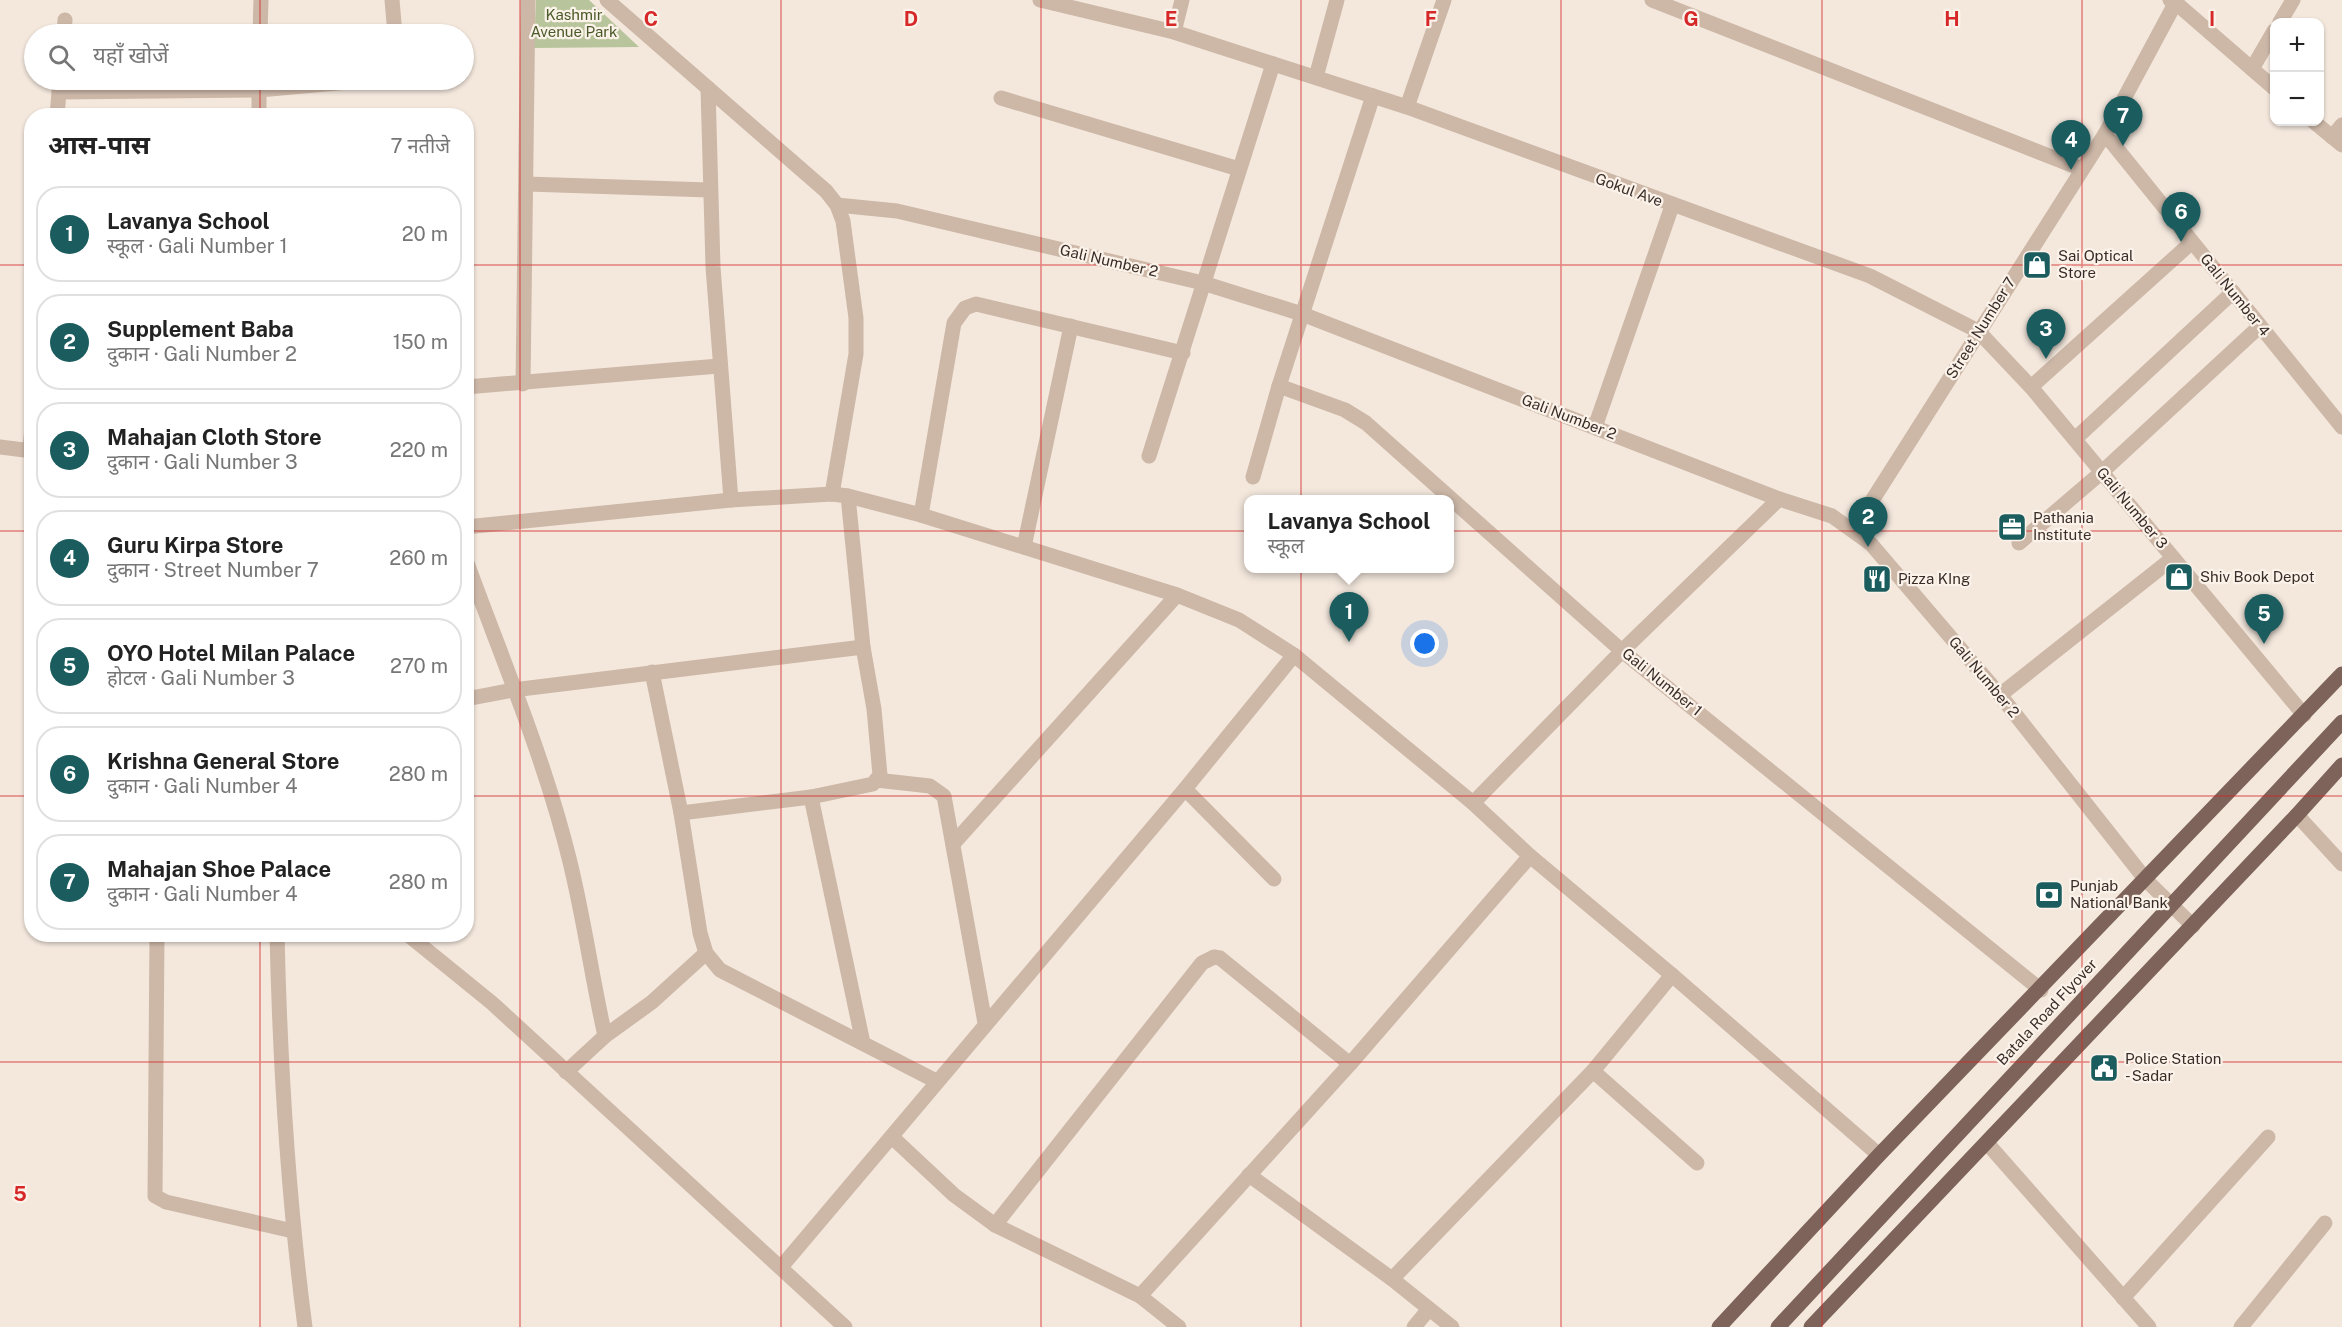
<!DOCTYPE html>
<html lang="hi">
<meta charset="utf-8">
<style>
:root{--surface:#fff;--page:#f6f6f6;--text:#222;--muted:#767676;--line:#e0e0e0;--accent:#1b5c5e}
body{margin:0;font-family:"Public Sans","Noto Sans Devanagari",sans-serif;background:var(--page);color:var(--text)}
.controls{position:absolute;right:18px;top:18px;display:grid;overflow:hidden;border-radius:12px;box-shadow:0 2px 4px #0004}
.controls button{width:54px;height:54px;display:grid;place-items:center;padding:0;border:0;border-bottom:2px solid var(--line);background:var(--surface);color:var(--text);font:30px sans-serif}
.you{position:absolute;left:1425px;top:644px;width:21px;height:21px;margin:-15px;border:4px solid #fff;border-radius:50%;background:#1a73e8;box-shadow:0 0 0 9px #1a73e833}
.badge{display:grid;place-items:center;width:39px;height:39px;border-radius:50%;background:var(--accent);color:#fff;font-size:20px;font-weight:700}
.pin{position:absolute;translate:-50% -50px;filter:drop-shadow(0 2px 3px #0008)}
.pin::after{content:'';position:absolute;top:32px;width:21px;height:18px;background:inherit;clip-path:polygon(0 0,100% 0,50% 100%)}
.popup{position:absolute;left:1244px;top:495px;width:210px;height:78px;box-sizing:border-box;display:grid;place-content:center;border-radius:12px;background:var(--surface);filter:drop-shadow(0 2px 4px #0005);font-size:20px;white-space:nowrap;color:var(--muted)}
.popup b{font-size:22px;color:var(--text)}
.popup::after{content:'';position:absolute;left:50%;top:100%;margin-left:-12px;border:12px solid transparent;border-top-color:var(--surface)}
.list{margin:0;padding:0;list-style:none}
h2{display:flex;justify-content:space-between;align-items:center;height:78px;margin:0;padding:0 24px;font-size:26px}
h2 small{font-size:20px;font-weight:400;color:var(--muted)}
.list li{display:grid;grid-template-columns:39px 1fr auto;gap:18px;align-items:center;box-sizing:border-box;height:96px;margin:0 12px 12px;padding:0 12px;border:2px solid var(--line);border-radius:24px}
.list b{display:block;font-size:22px;white-space:nowrap}
.list p{margin:0;font-size:20px;white-space:nowrap;color:var(--muted)}
.list em{font-size:20px;font-style:normal;color:var(--muted)}
.icon{flex:none;width:33px;height:33px;fill:none;stroke:currentColor;stroke-width:2;stroke-linecap:round;stroke-linejoin:round}
.map{position:relative;flex:none;width:2342px;height:1327px;overflow:hidden}
.search{position:absolute;background:var(--surface);box-shadow:0 2px 4px #0004;left:24px;top:24px;width:450px;height:66px;display:flex;align-items:center;gap:15px;box-sizing:border-box;padding:0 21px;border-radius:33px;color:var(--muted);font-size:22px}
.panel{position:absolute;background:var(--surface);box-shadow:0 2px 4px #0004;left:24px;top:108px;width:450px;height:834px;border-radius:24px}
.map>svg:first-child{display:block}
.green{fill:#b8c59c}
.lines{fill:none;stroke-linecap:round;stroke-linejoin:round}
.minor{stroke:#cdb8a8;stroke-width:15}
.tertiary{stroke:#cdb8a8;stroke-width:15}
.primary{stroke:#7d6359;stroke-width:15}
.primary-bridge{stroke:#7d6359;stroke-width:15}
.grid{fill:none;stroke:#d62828;stroke-width:1.5;stroke-opacity:0.55}
.labels{text-anchor:middle;stroke-width:4.5;stroke-linejoin:round;paint-order:stroke}
.park-label{font-size:15px;fill:#4a5a2a;stroke:#fbf3ea}
.street-label{font-size:15px;fill:#3a2d29;stroke:#fbf3ea}
.poi-label{font-size:15px;fill:#3a2d29;stroke:#fbf3ea;text-anchor:start}
.grid-label{font-size:20px;text-anchor:middle;font-weight:bold;fill:#d62828;stroke:#fbf3ea;stroke-width:4.5;stroke-linejoin:round;paint-order:stroke}
</style>
<div class="map">
<svg width="2342" height="1327" viewBox="0 0 2342 1327">
<rect width="100%" height="100%" fill="#f4e8dd"/>
<polygon class="green" points="536,0 589,0 639,47 534,48"/>
<g class="lines">
<g class="minor">
<polyline points="392,0 395,34"/>
<polyline points="607,0 826,191 837,205 843,221 856,318 856,354 832,494"/>
<polyline points="1040,0 1174,32 1407,107 1870,276 1978,331 2031,387 2304,715"/>
<polyline points="1652,0 2082,169"/>
<polyline points="2170,0 2176,3 2274,88"/>
<polyline points="2280,22 2293,0"/>
<polyline points="1174,32 1182,0"/>
<polyline points="64,34 65,20"/>
<polyline points="2252,69 2274,31"/>
<polyline points="1316,77 1337,0"/>
<polyline points="708,88 713,267 731,500"/>
<polyline points="59,92 259,90 371,80"/>
<polyline points="1001,98 1239,169"/>
<polyline points="1407,107 1444,0"/>
<polyline points="57,116 60,80"/>
<polyline points="2314,122 2342,145"/>
<polyline points="2105,134 2342,427"/>
<polyline points="2332,137 2342,125"/>
<polyline points="527,184 709,190"/>
<polyline points="837,205 897,211 1203,283 1302,314 1779,499 1832,516 1871,544 2000,695 2146,880 2193,926"/>
<polyline points="523,384 528,0"/>
<polyline points="1279,386 1345,410 1366,423 1622,651 2041,990"/>
<polyline points="466,387 719,366"/>
<polyline points="2031,387 2192,242"/>
<polyline points="1595,427 1672,206"/>
<polyline points="2075,439 2233,292"/>
<polyline points="0,447 32,451"/>
<polyline points="30,450 32,426"/>
<polyline points="1149,456 1273,64"/>
<polyline points="1253,477 1279,386 1373,96"/>
<polyline points="921,515 954,323 965,308 976,304 1183,353"/>
<polyline points="466,527 731,500 832,494 848,496 921,515 1177,595 1239,620 1294,655 1473,803 1530,856 1672,975 1879,1155"/>
<polyline points="1854,529 2105,134 2177,0"/>
<polyline points="2019,543 2102,472 2260,326"/>
<polyline points="1024,547 1071,326"/>
<path d="M 466,560 C 502,659 545,759 570,862 C 584,919 592,978 605,1036 L 566,1072"/>
<polyline points="652,672 681,813 700,933 706,953 720,970 936,1081"/>
<polyline points="2000,695 2173,558"/>
<polyline points="466,699 513,690 863,647"/>
<polyline points="876,780 930,786 944,796 985,1023"/>
<polyline points="1185,789 1274,879"/>
<polyline points="811,797 863,1043"/>
<polyline points="1473,803 1622,651 1779,499"/>
<polyline points="681,813 811,797 873,784 880,775 874,709 863,647 848,496"/>
<polyline points="2297,815 2342,864"/>
<polyline points="953,844 1177,595"/>
<polyline points="157,934 155,1196 166,1202 293,1231"/>
<polyline points="407,934 492,1003 845,1327"/>
<polyline points="605,1036 652,1002 706,953"/>
<polyline points="1593,1071 1697,1163"/>
<polyline points="892,1137 954,1195 995,1225 1140,1296 1179,1327"/>
<polyline points="1987,1143 2149,1327"/>
<polyline points="1249,1175 1392,1279 1593,1071 1672,975"/>
<polyline points="995,1225 1202,963 1214,957 1220,958 1350,1064"/>
<polyline points="782,1266 1185,789 1294,655"/>
<polyline points="1392,1279 1452,1327"/>
<polyline points="1140,1296 1350,1064 1530,856"/>
<polyline points="2123,1298 2268,1137"/>
<polyline points="1414,1327 1429,1309"/>
<polyline points="2241,1327 2325,1223"/>
</g>
<g class="tertiary">
<polyline points="260,34 261,0"/>
<polyline points="259,80 259,116"/>
<path d="M 277,934 C 280,1066 288,1197 305,1327"/>
</g>
<g class="primary">
<polyline points="1719,1327 1879,1155 2342,674"/>
<polyline points="1811,1327 2297,815 2342,765"/>
</g>
<polyline class="primary-bridge" points="1778,1327 2342,722"/>
</g>
<path class="grid" d="M 260,0 L 260,34M 520,0 L 520,1327M 781,0 L 781,1327M 1041,0 L 1041,1327M 1301,0 L 1301,1327M 1561,0 L 1561,1327M 1822,0 L 1822,1327M 2082,0 L 2082,1327M 260,80 L 260,116M 0,265 L 32,265M 466,265 L 2342,265M 0,531 L 32,531M 466,531 L 2342,531M 0,796 L 32,796M 466,796 L 2342,796M 260,934 L 260,1327M 0,1062 L 2342,1062"/>
<defs>
<g id="shop-square" transform="scale(1.5)"><rect x="-9" y="-9" width="18" height="18" rx="4" fill="#1b5c5e" stroke="#fbf3ea"/><path d="M-5-2.5h2.3a2.7 3.5 0 0 1 5.4 0H5L5.5 6h-11ZM-1.5-2.5h3a1.5 2.3 0 0 0-3 0Z" fill="#fff"/></g>
<g id="office-square" transform="scale(1.5)"><rect x="-9" y="-9" width="18" height="18" rx="4" fill="#1b5c5e" stroke="#fbf3ea"/><path d="M-6-3h4V-5.5h4V-3h4V5H-6ZM-1-4.5V-3h2v-1.5ZM-6 0V1H6V0Z" fill="#fff"/></g>
<g id="restaurant-square" transform="scale(1.5)"><rect x="-9" y="-9" width="18" height="18" rx="4" fill="#1b5c5e" stroke="#fbf3ea"/><path d="M-5-6h1v4h1v-4h1v4h1v-4h1v5L-1.5 .5V6h-2V.5L-5-1ZM5-6V6H3V1.5H1.5Q1.5-4 5-6Z" fill="#fff"/></g>
<g id="bank-square" transform="scale(1.5)"><rect x="-9" y="-9" width="18" height="18" rx="4" fill="#1b5c5e" stroke="#fbf3ea"/><path d="M-6-4H6V4H-6ZM0-2.3a2.3 2.3 0 1 0 0 4.6a2.3 2.3 0 1 0 0-4.6Z" fill="#fff"/></g>
<g id="civic-square" transform="scale(1.5)"><rect x="-9" y="-9" width="18" height="18" rx="4" fill="#1b5c5e" stroke="#fbf3ea"/><path d="M-.6-6.5H3V-4.5H.6V-3L4-1V1h2V6H-6V1h2V-1L-.6-3ZM-1.2 2.5V6h2.4V2.5Z" fill="#fff"/></g>
</defs>
<g fill-rule="evenodd">
<use href="#shop-square" x="2037" y="265"/>
<use href="#office-square" x="2012" y="527"/>
<use href="#shop-square" x="2179" y="577"/>
<use href="#restaurant-square" x="1877" y="579"/>
<use href="#bank-square" x="2049" y="895"/>
<use href="#civic-square" x="2104" y="1068"/>
</g>
<g class="labels">
<g class="park-label">
<text x="574" y="20">Kashmir<tspan x="574" dy="17">Avenue Park</tspan></text>
</g>
<g class="street-label">
<text transform="translate(1629 190) rotate(20)" y="5">Gokul Ave</text>
<text transform="translate(1109 261) rotate(13)" y="5">Gali Number 2</text>
<text transform="translate(2235 295) rotate(51)" y="5">Gali Number 4</text>
<text transform="translate(1981 328) rotate(-58)" y="5">Street Number 7</text>
<text transform="translate(1569 417) rotate(21)" y="5">Gali Number 2</text>
<text transform="translate(2132 508) rotate(50)" y="5">Gali Number 3</text>
<text transform="translate(1984 677) rotate(50)" y="5">Gali Number 2</text>
<text transform="translate(1662 682) rotate(39)" y="5">Gali Number 1</text>
<text transform="translate(2047 1012) rotate(-47)" y="5">Batala Road Flyover</text>
</g>
<g class="poi-label">
<text x="2058" y="261">Sai Optical<tspan x="2058" dy="17">Store</tspan></text>
<text x="2033" y="523">Pathania<tspan x="2033" dy="17">Institute</tspan></text>
<text x="2200" y="582">Shiv Book Depot</text>
<text x="1898" y="584">Pizza KIng</text>
<text x="2070" y="891">Punjab<tspan x="2070" dy="17">National Bank</tspan></text>
<text x="2125" y="1064">Police Station<tspan x="2125" dy="17">- Sadar</tspan></text>
</g>
</g>
<g class="grid-label">
<text x="651" y="26">C</text>
<text x="911" y="26">D</text>
<text x="1171" y="26">E</text>
<text x="1431" y="26">F</text>
<text x="1691" y="26">G</text>
<text x="1952" y="26">H</text>
<text x="2212" y="26">I</text>
<text x="20" y="1201">5</text>
</g>
</svg>
<div class="controls">
<button>+</button>
<button>−</button>
</div>
<div class="you"></div>
<div class="pin badge" style="left:1349px;top:642px">1</div>
<div class="popup"><b>Lavanya School</b>स्कूल</div>
<div class="pin badge" style="left:1868px;top:547px">2</div>
<div class="pin badge" style="left:2046px;top:359px">3</div>
<div class="pin badge" style="left:2071px;top:170px">4</div>
<div class="pin badge" style="left:2264px;top:644px">5</div>
<div class="pin badge" style="left:2181px;top:242px">6</div>
<div class="pin badge" style="left:2123px;top:146px">7</div>
<div class="search"><svg class="icon" aria-label="search" viewBox="0 0 24 24"><circle cx="10" cy="10" r="6"/><path d="M15 15l6 6"/></svg>यहाँ खोजें</div>
<section class="panel">
<h2>आस-पास<small>7 नतीजे</small></h2>
<ul class="list">
<li><span class="badge">1</span><div><b>Lavanya School</b><p>स्कूल · Gali Number 1</p></div><em>20 m</em></li>
<li><span class="badge">2</span><div><b>Supplement Baba</b><p>दुकान · Gali Number 2</p></div><em>150 m</em></li>
<li><span class="badge">3</span><div><b>Mahajan Cloth Store</b><p>दुकान · Gali Number 3</p></div><em>220 m</em></li>
<li><span class="badge">4</span><div><b>Guru Kirpa Store</b><p>दुकान · Street Number 7</p></div><em>260 m</em></li>
<li><span class="badge">5</span><div><b>OYO Hotel Milan Palace</b><p>होटल · Gali Number 3</p></div><em>270 m</em></li>
<li><span class="badge">6</span><div><b>Krishna General Store</b><p>दुकान · Gali Number 4</p></div><em>280 m</em></li>
<li><span class="badge">7</span><div><b>Mahajan Shoe Palace</b><p>दुकान · Gali Number 4</p></div><em>280 m</em></li>
</ul>
</section>
</div>
